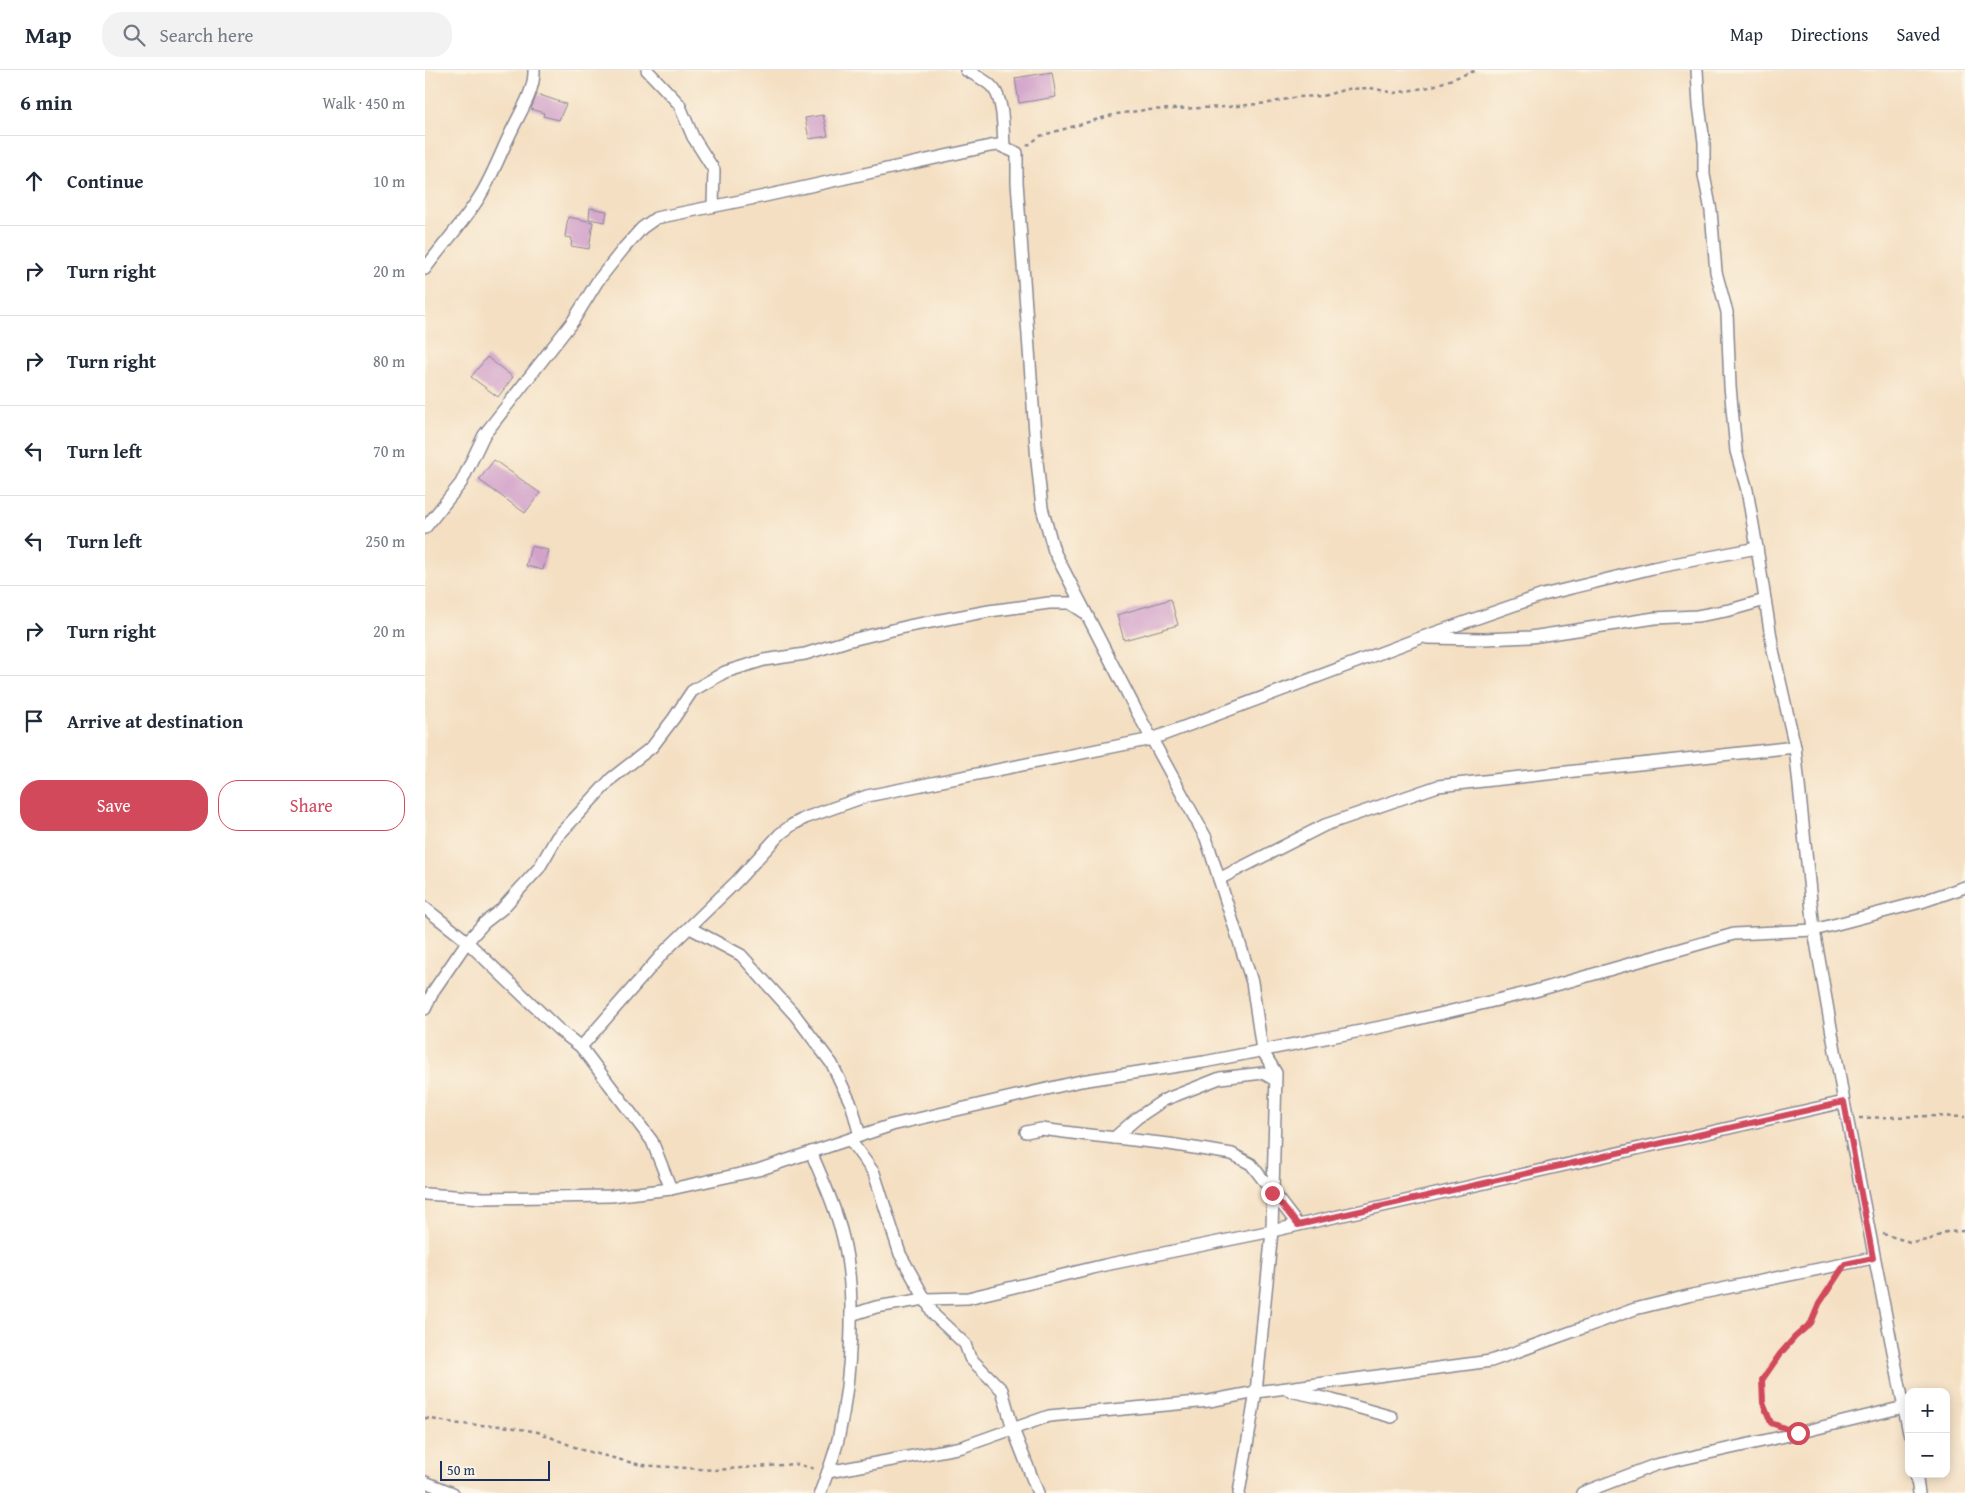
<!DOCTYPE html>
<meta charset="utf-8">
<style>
:root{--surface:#fff;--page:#f2f2f3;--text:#1f2937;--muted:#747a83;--line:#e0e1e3;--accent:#d1495b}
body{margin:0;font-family:"Gentium Book Plus",serif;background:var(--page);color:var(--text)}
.controls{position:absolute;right:15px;bottom:15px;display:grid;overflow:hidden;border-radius:10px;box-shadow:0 2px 12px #0003}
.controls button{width:45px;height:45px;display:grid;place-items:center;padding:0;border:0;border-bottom:1px solid var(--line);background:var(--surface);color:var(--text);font:25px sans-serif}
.scale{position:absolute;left:15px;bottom:12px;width:110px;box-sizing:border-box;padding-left:5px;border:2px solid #1b2f5e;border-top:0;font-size:14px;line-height:18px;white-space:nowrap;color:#1b2f5e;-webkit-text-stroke:4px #fcf5e5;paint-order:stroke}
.stop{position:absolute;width:15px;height:15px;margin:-11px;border:4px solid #d1495b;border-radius:50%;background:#fff}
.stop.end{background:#d1495b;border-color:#fff;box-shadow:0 1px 5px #0008}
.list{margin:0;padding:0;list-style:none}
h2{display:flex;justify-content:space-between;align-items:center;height:65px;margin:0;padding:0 20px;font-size:21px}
h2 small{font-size:16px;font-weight:400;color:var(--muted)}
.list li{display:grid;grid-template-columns:32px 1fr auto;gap:15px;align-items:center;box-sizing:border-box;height:90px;padding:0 20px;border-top:1px solid var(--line)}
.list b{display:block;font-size:19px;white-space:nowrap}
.list em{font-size:16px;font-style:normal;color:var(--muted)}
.actions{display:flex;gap:10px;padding:15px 20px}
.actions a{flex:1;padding:11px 0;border:1px solid var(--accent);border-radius:20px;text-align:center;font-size:18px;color:var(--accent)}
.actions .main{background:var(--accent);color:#fff}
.icon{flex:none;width:28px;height:28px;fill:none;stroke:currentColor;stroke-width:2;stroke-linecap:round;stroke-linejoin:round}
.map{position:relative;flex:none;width:1540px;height:1423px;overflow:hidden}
header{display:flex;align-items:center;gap:30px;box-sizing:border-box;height:70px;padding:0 25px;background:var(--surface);border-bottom:1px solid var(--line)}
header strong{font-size:24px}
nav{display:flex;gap:28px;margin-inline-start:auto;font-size:18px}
.search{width:350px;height:45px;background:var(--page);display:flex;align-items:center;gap:12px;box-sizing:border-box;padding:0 18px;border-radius:20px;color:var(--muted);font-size:19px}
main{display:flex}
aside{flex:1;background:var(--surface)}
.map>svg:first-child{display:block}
.building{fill:#d2a2ca}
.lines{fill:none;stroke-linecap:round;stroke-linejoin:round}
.minor-casing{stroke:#888790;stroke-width:14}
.path{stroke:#888790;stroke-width:2.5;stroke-dasharray:4 4;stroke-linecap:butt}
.minor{stroke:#fff;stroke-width:11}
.route{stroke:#d1495b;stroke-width:6}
</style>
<header>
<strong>Map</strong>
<div class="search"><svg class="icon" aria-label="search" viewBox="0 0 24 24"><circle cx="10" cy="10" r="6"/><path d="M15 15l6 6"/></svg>Search here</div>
<nav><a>Map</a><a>Directions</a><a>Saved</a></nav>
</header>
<main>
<aside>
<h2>6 min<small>Walk · 450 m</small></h2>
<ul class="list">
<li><svg class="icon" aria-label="ahead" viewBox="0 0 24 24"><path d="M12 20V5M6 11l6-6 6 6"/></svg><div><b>Continue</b></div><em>10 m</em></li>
<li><svg class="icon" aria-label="right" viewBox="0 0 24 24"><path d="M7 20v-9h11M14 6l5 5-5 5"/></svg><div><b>Turn right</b></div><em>20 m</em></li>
<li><svg class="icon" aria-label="right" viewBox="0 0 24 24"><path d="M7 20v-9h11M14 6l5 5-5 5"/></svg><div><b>Turn right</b></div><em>80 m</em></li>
<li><svg class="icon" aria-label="left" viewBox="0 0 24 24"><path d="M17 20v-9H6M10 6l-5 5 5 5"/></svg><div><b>Turn left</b></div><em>70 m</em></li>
<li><svg class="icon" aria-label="left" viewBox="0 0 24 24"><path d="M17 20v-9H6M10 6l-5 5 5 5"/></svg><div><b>Turn left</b></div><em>250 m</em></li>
<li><svg class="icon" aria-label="right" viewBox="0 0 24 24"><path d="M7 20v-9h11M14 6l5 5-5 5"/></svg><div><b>Turn right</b></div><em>20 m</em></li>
<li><svg class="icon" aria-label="arrive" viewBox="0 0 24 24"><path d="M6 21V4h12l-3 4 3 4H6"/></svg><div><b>Arrive at destination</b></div></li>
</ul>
<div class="actions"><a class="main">Save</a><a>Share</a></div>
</aside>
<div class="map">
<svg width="1540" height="1423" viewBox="0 0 1540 1423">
<rect width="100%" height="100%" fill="#fcf5e5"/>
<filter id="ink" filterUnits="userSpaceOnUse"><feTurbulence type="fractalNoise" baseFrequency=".02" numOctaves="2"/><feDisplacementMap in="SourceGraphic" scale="10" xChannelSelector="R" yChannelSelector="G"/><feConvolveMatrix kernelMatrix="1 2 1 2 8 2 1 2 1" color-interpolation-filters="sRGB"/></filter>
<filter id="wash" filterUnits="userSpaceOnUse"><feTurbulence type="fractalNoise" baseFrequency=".0096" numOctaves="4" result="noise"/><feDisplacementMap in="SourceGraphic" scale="20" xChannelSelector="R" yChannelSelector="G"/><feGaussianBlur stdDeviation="1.12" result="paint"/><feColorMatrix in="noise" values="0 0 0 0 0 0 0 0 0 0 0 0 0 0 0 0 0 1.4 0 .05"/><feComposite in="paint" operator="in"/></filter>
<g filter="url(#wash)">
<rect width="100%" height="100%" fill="#f4dfc2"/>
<g id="blocks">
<g class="building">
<polygon points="627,2 631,27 594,33 590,8"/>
<polygon points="112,24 141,34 134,50 118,46 119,43 106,39"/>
<polygon points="398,45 403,66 384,69 380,48"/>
<polygon points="165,138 182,141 180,152 164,149"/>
<polygon points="143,147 168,152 164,179 146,176 147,168 140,167"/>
<polygon points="62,287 88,307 73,327 46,307"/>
<polygon points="69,390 115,423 100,443 54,410"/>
<polygon points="106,476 123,480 118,500 101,496"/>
<polygon points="746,529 753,555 699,570 692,545"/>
</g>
</g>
</g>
<g filter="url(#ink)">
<use href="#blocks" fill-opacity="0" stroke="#888790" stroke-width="1"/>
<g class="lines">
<g class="minor-casing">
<g id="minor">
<polyline points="222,0 254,34 268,67 289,100 288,136"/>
<path d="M 541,0 C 549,5 562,10 568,18 C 579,30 578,61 579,77"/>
<polyline points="1272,0 1274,35 1279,72 1279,105 1286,141 1291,202 1302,242 1305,316 1311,381 1322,420 1332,478"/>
<path d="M 0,199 C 18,174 39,152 55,126 C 68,105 76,82 87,60 C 95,43 110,20 109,0"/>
<polyline points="0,458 36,413 59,365 148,251 172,212 199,178 217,158 231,148 340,126 565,76 574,75 592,83 592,112 612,391 617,438 629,481 711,640 781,768 827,912 837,980 851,1003 847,1161 831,1322 814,1423"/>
<polyline points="1002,568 1059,569 1106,567 1230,548 1272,546 1305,540 1340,530"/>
<polyline points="794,809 900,755 1013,716 1370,677"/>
<polyline points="0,838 38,868 134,960 156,977 227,1071 246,1119"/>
<polyline points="265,858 316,885 370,945 407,994 427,1036 435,1066"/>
<polyline points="0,939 9,920 42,872 59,853 77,839 93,821 114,798 132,767 187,708 227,677 249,648 267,621 300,602 339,590 380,584 422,571 484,556 564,541 624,533 645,533 659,542"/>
<polyline points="156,977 240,881 312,811 355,764 367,755 380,748 442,726 727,669 995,568 1118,525 1228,498 1332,478 1348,580 1370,677 1389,860 1419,1032 1484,1363"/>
<polyline points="601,1062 616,1059 655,1064 744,1074 807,1084 826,1094 873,1155"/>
<polyline points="689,1068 712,1048 739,1030 795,1008 838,1003 850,1010"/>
<polyline points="425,1070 449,1103 475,1184 509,1245 540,1274 545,1288 577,1320 588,1359 613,1423"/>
<path d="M 386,1082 C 398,1110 411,1139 418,1168 C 432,1224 426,1309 414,1365 C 410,1385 402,1404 395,1423"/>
<polyline points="0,1124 58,1128 186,1126 246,1119 333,1100 467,1055 656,1011 779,992 976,953 1110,921 1309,864 1389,860 1496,832 1540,817"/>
<polyline points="426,1245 451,1237 500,1229 543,1228 680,1195 847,1161 1419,1032"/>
<polyline points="865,1321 907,1330 967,1347"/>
<polyline points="403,1402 537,1377 624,1346 784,1331 831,1322 1066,1291 1210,1239 1267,1225 1448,1188"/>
<polyline points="1491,1404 1494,1423"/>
<polyline points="0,1412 28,1423"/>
<polyline points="1157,1423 1230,1395 1356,1367 1479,1337"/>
</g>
</g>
<g class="path">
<polyline points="602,76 615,66 691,44 720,40 802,37 844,33 872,27 898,26 922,19 946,18 969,23 1005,17 1052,0"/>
<polyline points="1434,1048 1503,1046 1540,1047"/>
<polyline points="1458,1164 1485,1172 1504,1170 1521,1162 1540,1161"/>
<polyline points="0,1348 35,1354 78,1356 113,1362 157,1380 216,1395 290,1400 370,1394 391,1399"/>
<polyline points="1351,1355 1346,1353 1339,1333 1337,1310 1355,1284 1370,1267 1386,1253 1394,1234 1409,1209"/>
</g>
<use href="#minor" class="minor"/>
</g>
</g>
<g class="lines" filter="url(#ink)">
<polyline class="route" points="847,1123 873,1155 1419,1032 1448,1188 1420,1194 1394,1234 1386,1253 1370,1267 1355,1284 1337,1310 1338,1333 1346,1353 1373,1363"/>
</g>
</svg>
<div class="controls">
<button>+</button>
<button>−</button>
</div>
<div class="scale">50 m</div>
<div class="stop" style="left:1373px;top:1363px"></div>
<div class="stop end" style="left:847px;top:1123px"></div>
</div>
</main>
